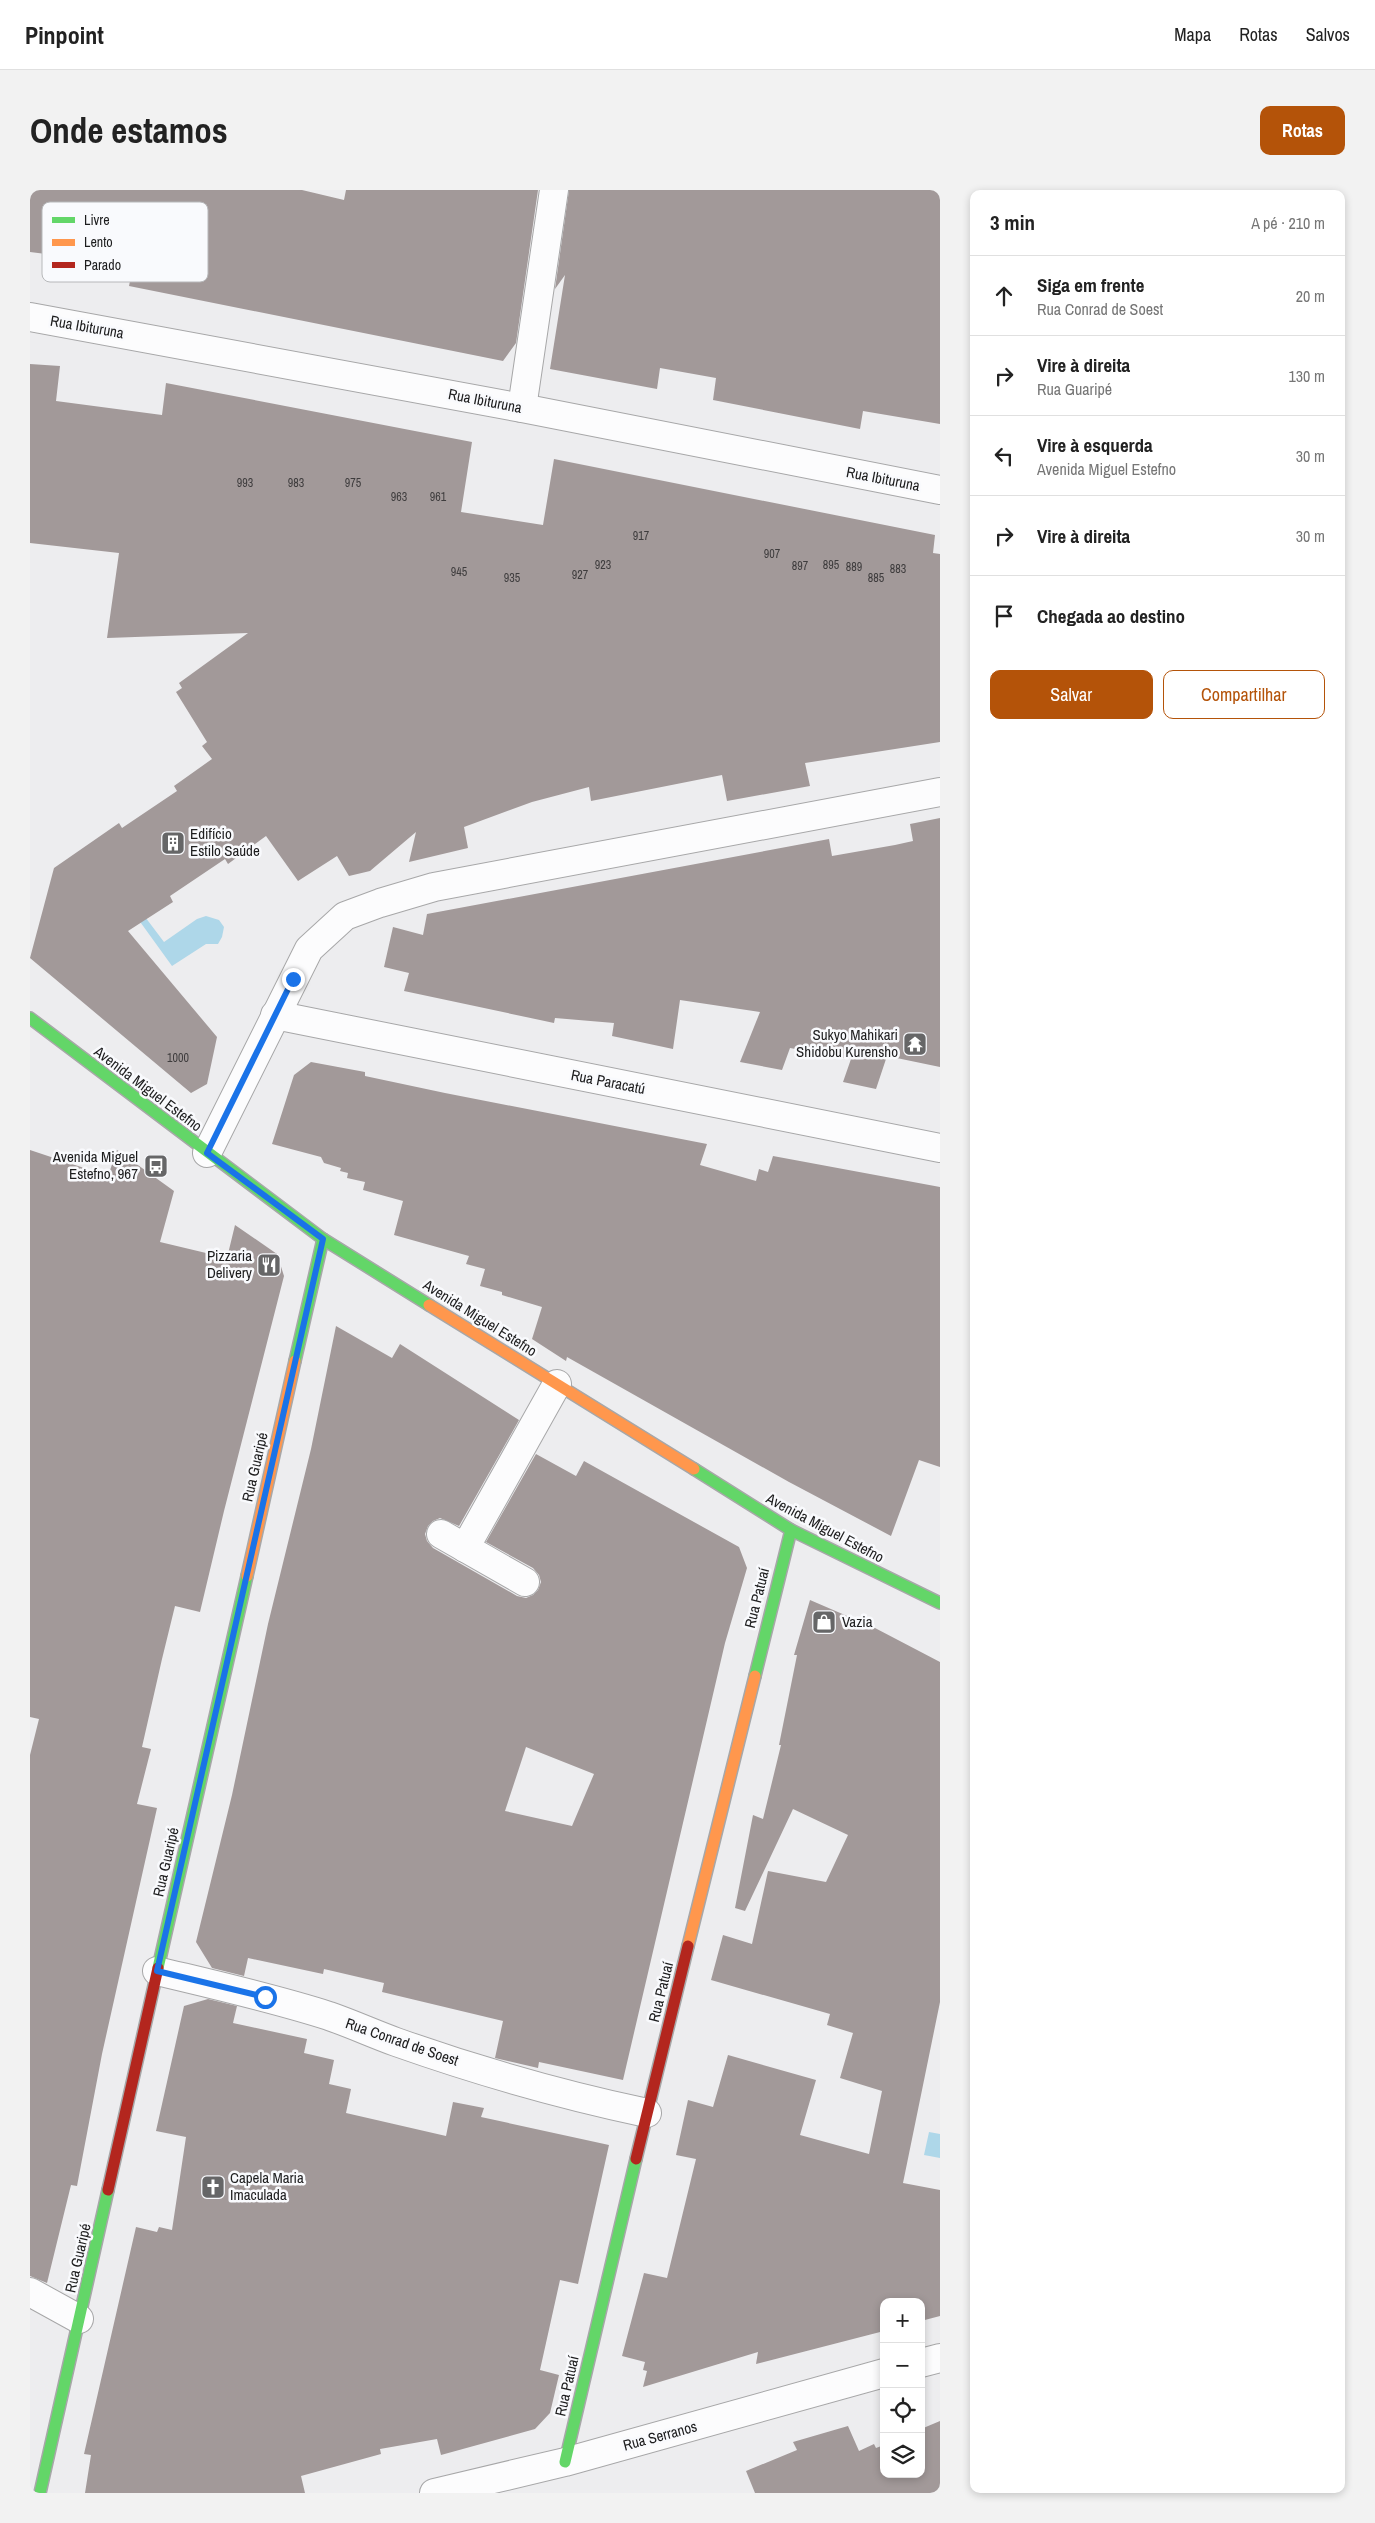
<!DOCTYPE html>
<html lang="pt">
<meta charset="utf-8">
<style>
:root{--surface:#fff;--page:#f2f2f2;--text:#222;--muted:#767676;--line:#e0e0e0;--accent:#b45309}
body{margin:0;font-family:"Archivo Narrow",sans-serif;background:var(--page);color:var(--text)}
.controls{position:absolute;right:15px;bottom:15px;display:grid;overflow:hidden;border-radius:10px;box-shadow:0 2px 8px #0003}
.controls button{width:45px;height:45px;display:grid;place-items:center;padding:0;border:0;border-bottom:1px solid var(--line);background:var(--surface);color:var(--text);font:25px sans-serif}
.stop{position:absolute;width:15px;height:15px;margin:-11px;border:4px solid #1a73e8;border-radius:50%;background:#fff}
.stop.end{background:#1a73e8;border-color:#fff;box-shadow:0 1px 5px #0008}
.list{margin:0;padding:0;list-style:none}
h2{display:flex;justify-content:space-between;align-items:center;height:65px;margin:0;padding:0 20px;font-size:21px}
h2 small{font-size:16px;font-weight:400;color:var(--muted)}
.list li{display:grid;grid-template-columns:32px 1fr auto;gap:15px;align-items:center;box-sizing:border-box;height:80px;padding:0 20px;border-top:1px solid var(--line)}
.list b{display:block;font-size:19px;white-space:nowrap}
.list p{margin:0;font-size:16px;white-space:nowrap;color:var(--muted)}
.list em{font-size:16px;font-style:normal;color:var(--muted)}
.actions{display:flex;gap:10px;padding:15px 20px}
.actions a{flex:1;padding:11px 0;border:1px solid var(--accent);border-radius:10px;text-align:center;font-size:18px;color:var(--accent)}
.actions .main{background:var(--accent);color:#fff}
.icon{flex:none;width:28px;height:28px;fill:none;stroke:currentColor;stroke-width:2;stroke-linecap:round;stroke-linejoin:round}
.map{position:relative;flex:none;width:910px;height:2303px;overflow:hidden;border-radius:10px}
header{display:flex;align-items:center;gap:30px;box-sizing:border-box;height:70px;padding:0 25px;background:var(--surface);border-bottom:1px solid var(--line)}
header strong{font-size:24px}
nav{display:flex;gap:28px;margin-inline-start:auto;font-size:18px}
.intro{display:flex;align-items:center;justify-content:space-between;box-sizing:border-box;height:120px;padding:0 30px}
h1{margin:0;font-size:35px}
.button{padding:12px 22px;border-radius:10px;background:var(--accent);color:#fff;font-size:18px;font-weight:700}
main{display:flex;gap:30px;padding:0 30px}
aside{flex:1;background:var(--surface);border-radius:10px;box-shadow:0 2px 8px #0003}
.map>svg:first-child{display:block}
.water{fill:#aed7e9}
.building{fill:#a29999;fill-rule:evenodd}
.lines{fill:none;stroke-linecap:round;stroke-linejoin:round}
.street-casing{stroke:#a7a7a8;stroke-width:30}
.fast-casing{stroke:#a7a7a8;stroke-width:14}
.slow-casing{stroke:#a7a7a8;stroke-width:14}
.jam-casing{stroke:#a7a7a8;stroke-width:14}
.street{stroke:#fcfcfd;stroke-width:28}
.fast{stroke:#63d668;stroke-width:11}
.slow{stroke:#ff974d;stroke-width:11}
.jam{stroke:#b3261e;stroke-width:11}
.route{stroke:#1a73e8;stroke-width:6}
.labels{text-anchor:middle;stroke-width:5;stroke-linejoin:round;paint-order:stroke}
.number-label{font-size:12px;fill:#3e3c3d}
.street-label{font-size:15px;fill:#1d1d1e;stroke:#f9fafd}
.poi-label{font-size:15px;fill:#1d1d1e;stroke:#f9fafd;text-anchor:start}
.key{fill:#f9fafd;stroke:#b7b8ba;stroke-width:1}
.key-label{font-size:14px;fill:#1d1d1e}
</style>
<header>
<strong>Pinpoint</strong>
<nav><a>Mapa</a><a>Rotas</a><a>Salvos</a></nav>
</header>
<div class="intro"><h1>Onde estamos</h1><a class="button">Rotas</a></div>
<main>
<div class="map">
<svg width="910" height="2303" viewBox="0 0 910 2303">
<rect width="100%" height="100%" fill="#ededef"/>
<g class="water">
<polygon points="91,695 134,752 167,729 176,726 189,730 194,737 192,747 188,754 176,754 142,776 103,722"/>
<polygon points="899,1942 910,1944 910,1968 894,1965"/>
</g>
<g class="building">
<polygon points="0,0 272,0 314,10 316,0 508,0 486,153 473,171 99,96 103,76 41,65 40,67 0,62"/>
<polygon points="539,0 910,0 910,234 833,221 830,239 683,210 686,188 630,178 627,199 520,179 535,85 525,99"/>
<polygon points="0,174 30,176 26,211 132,225 136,193 442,252 431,322 513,335 524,269 905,345 903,363 910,364 910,552 775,573 780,596 697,611 692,585 561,611 559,597 502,612 434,637 438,658 379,672 386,642 340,681 319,686 307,666 268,691 236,646 198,674 195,669 140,706 143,712 98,741 187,847 177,894 161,903 0,768 24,678 89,633 92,638 147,601 144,596 182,569 172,556 177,552 146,502 152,498 149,493 218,443 77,448 89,363 0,353"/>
<polygon points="910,628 910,877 857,866 846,899 813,892 821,869 760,858 752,880 710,872 730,822 650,810 643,859 582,846 584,833 525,828 524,833 374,801 379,783 354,777 363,737 393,745 397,724 799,649 802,666 865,655 883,651 880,634"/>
<polygon points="281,872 335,882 335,886 415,903 677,954 670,975 726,991 729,979 738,982 743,966 910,997 910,1277 889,1270 861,1346 759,1292 537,1167 536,1171 502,1149 512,1117 472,1105 472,1102 450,1096 455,1079 436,1074 439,1066 364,1045 373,1011 333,1000 335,992 317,988 318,983 310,981 311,978 294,973 291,967 242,954 264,885"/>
<polygon points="0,960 78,986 87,960 144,1001 130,1052 197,1068 205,1035 247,1064 254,1086 194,1321 170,1422 145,1416 132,1469 112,1557 121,1559 107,1614 127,1618 72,1864 47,1996 41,1995 17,2093 0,2086 0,1565 9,1529 0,1527"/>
<path d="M 306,1136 L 362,1168 L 370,1154 L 489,1230 L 429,1336 L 410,1328 L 403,1331 L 398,1336 L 395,1344 L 397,1351 L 403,1358 L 487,1406 L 496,1408 L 503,1405 L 508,1400 L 511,1392 L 509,1385 L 503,1378 L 456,1352 L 506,1264 L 546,1286 L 554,1271 L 709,1357 L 717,1378 L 695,1453 L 593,1890 L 509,1872 L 508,1878 L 465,1868 L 473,1831 L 352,1802 L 354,1793 L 294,1779 L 293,1784 L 218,1768 L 214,1786 L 182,1778 L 166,1752 L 202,1605 L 238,1434 L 281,1259 ZM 496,1557 L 564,1584 L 542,1636 L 475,1621 Z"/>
<polygon points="780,1410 845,1438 910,1472 910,1812 873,1993 910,2000 910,2126 891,2131 891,2112 854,2112 854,2141 726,2174 728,2162 613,2197 617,2181 613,2180 615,2172 592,2166 614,2083 637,2088 666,1969 646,1965 658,1910 683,1917 698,1865 786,1890 770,1945 839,1964 852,1901 810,1888 823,1843 797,1835 800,1824 681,1790 693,1745 722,1754 738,1681 796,1692 818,1645 763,1619 715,1721 705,1718 723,1625 733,1629 751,1555 749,1555 767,1465 764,1465"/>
<polygon points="178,1809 207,1816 203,1833 277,1849 274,1863 304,1870 299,1894 321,1899 316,1923 416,1946 423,1912 454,1918 451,1927 579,1955 548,2094 530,2090 510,2180 529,2185 520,2223 505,2239 411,2265 407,2249 350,2259 351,2264 271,2286 275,2303 55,2303 61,2265 54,2264 106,2037 127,2042 129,2037 142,2040 156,1947 126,1941 154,1816"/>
<polygon points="910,2231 910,2303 725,2303 716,2281 767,2260 763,2252 818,2236 829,2261 844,2254 846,2258 854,2255 854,2284 891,2284 891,2239"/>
</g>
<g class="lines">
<g class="street-casing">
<g id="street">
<polyline points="0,127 492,218 910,300"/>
<polyline points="492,218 524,0"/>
<polyline points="245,825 910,958"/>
<polyline points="177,963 279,759 315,726 350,713 404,697 910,602"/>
<polyline points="411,1344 495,1392"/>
<polyline points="435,1358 527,1194"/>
<path d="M 127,1781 C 185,1795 243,1808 299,1826 C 322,1834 344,1844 366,1852 C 448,1881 532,1905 617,1923"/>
<polyline points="0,2102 49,2129"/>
<polyline points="891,2173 910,2168"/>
<polyline points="404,2303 535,2272 854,2183"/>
</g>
</g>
<g class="fast-casing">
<g id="fast">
<polyline points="0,828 293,1049 399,1115"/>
<polyline points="265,1171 293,1049"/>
<polyline points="664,1279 761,1340 910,1413"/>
<polyline points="725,1486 761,1340"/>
<polyline points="128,1778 217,1386"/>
<polyline points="535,2272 606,1969"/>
<polyline points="10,2303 78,2000"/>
</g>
</g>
<g class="slow-casing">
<g id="slow">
<polyline points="399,1115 664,1279"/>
<polyline points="217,1386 265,1171"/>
<polyline points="658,1756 725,1486"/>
</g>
</g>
<g class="jam-casing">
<g id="jam">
<polyline points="606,1969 658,1756"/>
<polyline points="78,2000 128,1778"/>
</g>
</g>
<use href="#street" class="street"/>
<use href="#fast" class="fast"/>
<use href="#slow" class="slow"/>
<use href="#jam" class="jam"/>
</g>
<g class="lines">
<polyline class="route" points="235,1807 127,1781 293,1049 177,963 263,789"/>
</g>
<defs>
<g id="building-square" transform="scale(1.25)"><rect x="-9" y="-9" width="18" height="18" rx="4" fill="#666667" stroke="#f9fafd"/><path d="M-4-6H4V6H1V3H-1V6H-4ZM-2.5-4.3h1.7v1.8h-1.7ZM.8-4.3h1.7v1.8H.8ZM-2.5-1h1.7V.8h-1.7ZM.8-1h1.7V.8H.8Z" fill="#fff"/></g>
<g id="temple-square" transform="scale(1.25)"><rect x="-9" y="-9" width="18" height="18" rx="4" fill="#666667" stroke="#f9fafd"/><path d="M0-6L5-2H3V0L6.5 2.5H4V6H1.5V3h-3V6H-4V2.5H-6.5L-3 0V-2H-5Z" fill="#fff"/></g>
<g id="bus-square" transform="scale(1.25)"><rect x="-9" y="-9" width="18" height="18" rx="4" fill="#666667" stroke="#f9fafd"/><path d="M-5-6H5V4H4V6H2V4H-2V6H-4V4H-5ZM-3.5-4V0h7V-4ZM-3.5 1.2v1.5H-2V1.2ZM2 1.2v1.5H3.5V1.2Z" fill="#fff"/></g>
<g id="restaurant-square" transform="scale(1.25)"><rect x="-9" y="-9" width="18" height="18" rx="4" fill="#666667" stroke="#f9fafd"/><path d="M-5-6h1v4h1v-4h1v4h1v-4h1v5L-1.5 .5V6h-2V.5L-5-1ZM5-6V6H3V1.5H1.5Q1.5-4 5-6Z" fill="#fff"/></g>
<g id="shop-square" transform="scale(1.25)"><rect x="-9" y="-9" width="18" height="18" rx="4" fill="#666667" stroke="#f9fafd"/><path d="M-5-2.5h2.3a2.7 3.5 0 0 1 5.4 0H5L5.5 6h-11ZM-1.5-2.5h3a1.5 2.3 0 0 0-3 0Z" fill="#fff"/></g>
<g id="church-square" transform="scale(1.25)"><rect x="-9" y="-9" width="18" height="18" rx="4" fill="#666667" stroke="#f9fafd"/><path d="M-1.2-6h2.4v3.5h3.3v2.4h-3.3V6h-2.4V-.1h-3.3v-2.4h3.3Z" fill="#fff"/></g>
</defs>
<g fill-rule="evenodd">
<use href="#building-square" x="143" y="653"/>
<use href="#temple-square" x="885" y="854"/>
<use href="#bus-square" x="126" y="976"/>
<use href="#restaurant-square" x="239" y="1075"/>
<use href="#shop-square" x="794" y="1432"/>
<use href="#church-square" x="183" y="1997"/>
</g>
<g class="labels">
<g class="number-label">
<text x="215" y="297">993</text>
<text x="266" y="297">983</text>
<text x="323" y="297">975</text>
<text x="369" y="311">963</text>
<text x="408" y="311">961</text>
<text x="611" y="350">917</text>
<text x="742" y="368">907</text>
<text x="573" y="379">923</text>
<text x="801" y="379">895</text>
<text x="770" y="380">897</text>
<text x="824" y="381">889</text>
<text x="868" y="383">883</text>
<text x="429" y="386">945</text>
<text x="550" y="389">927</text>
<text x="482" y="392">935</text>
<text x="846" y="392">885</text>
<text x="148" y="872">1000</text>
</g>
<g class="street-label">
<text transform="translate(57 137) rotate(10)" y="5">Rua Ibituruna</text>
<text transform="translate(455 211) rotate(11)" y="5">Rua Ibituruna</text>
<text transform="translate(853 289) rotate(11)" y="5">Rua Ibituruna</text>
<text transform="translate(578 892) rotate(11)" y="5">Rua Paracatú</text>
<text transform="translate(118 899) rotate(37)" y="5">Avenida Miguel Estefno</text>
<text transform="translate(450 1128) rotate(32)" y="5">Avenida Miguel Estefno</text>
<text transform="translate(225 1277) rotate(-77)" y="5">Rua Guaripé</text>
<text transform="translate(795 1338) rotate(28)" y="5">Avenida Miguel Estefno</text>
<text transform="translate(727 1408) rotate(-76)" y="5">Rua Patuaí</text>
<text transform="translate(136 1672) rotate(-77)" y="5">Rua Guaripé</text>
<text transform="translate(631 1802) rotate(-76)" y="5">Rua Patuaí</text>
<text transform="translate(372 1852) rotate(19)" y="5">Rua Conrad de Soest</text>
<text transform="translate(48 2068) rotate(-77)" y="5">Rua Guaripé</text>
<text transform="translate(537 2196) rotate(-77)" y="5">Rua Patuaí</text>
<text transform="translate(630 2246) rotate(-15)" y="5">Rua Serranos</text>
</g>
<g class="poi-label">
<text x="160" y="649">Edifício<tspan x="160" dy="17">Estilo Saúde</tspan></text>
<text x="868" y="850" text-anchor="end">Sukyo Mahikari<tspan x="868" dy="17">Shidobu Kurensho</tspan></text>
<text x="108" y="972" text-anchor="end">Avenida Miguel<tspan x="108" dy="17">Estefno, 967</tspan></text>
<text x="222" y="1071" text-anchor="end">Pizzaria<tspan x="222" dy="17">Delivery</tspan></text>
<text x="812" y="1437">Vazia</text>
<text x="200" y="1993">Capela Maria<tspan x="200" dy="17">Imaculada</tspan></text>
</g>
</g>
<rect x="12" y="12" width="166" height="80" rx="8" class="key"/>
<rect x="22" y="27" width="23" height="6" fill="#63d668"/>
<rect x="22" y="49" width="23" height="7" fill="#ff974d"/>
<rect x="22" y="72" width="23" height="6" fill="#b3261e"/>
<g class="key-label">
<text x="54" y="35">Livre</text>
<text x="54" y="57">Lento</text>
<text x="54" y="80">Parado</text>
</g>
</svg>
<div class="controls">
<button>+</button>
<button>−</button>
<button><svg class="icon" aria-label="locate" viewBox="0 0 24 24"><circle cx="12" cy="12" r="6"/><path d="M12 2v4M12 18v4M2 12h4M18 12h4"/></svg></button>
<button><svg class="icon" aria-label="layers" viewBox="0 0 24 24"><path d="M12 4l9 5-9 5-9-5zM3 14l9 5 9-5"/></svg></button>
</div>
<div class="stop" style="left:235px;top:1807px"></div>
<div class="stop end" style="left:263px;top:789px"></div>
</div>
<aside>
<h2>3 min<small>A pé · 210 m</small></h2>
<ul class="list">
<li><svg class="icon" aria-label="ahead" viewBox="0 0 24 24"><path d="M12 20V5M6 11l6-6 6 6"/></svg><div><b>Siga em frente</b><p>Rua Conrad de Soest</p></div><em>20 m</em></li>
<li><svg class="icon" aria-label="right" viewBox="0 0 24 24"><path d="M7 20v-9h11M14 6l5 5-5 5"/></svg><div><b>Vire à direita</b><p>Rua Guaripé</p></div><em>130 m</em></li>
<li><svg class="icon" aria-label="left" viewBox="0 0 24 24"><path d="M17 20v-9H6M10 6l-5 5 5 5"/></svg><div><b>Vire à esquerda</b><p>Avenida Miguel Estefno</p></div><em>30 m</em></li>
<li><svg class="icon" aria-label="right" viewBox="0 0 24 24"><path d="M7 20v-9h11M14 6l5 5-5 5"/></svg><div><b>Vire à direita</b></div><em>30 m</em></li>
<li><svg class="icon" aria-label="arrive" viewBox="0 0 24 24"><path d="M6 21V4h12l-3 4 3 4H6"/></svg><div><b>Chegada ao destino</b></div></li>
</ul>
<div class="actions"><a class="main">Salvar</a><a>Compartilhar</a></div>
</aside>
</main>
